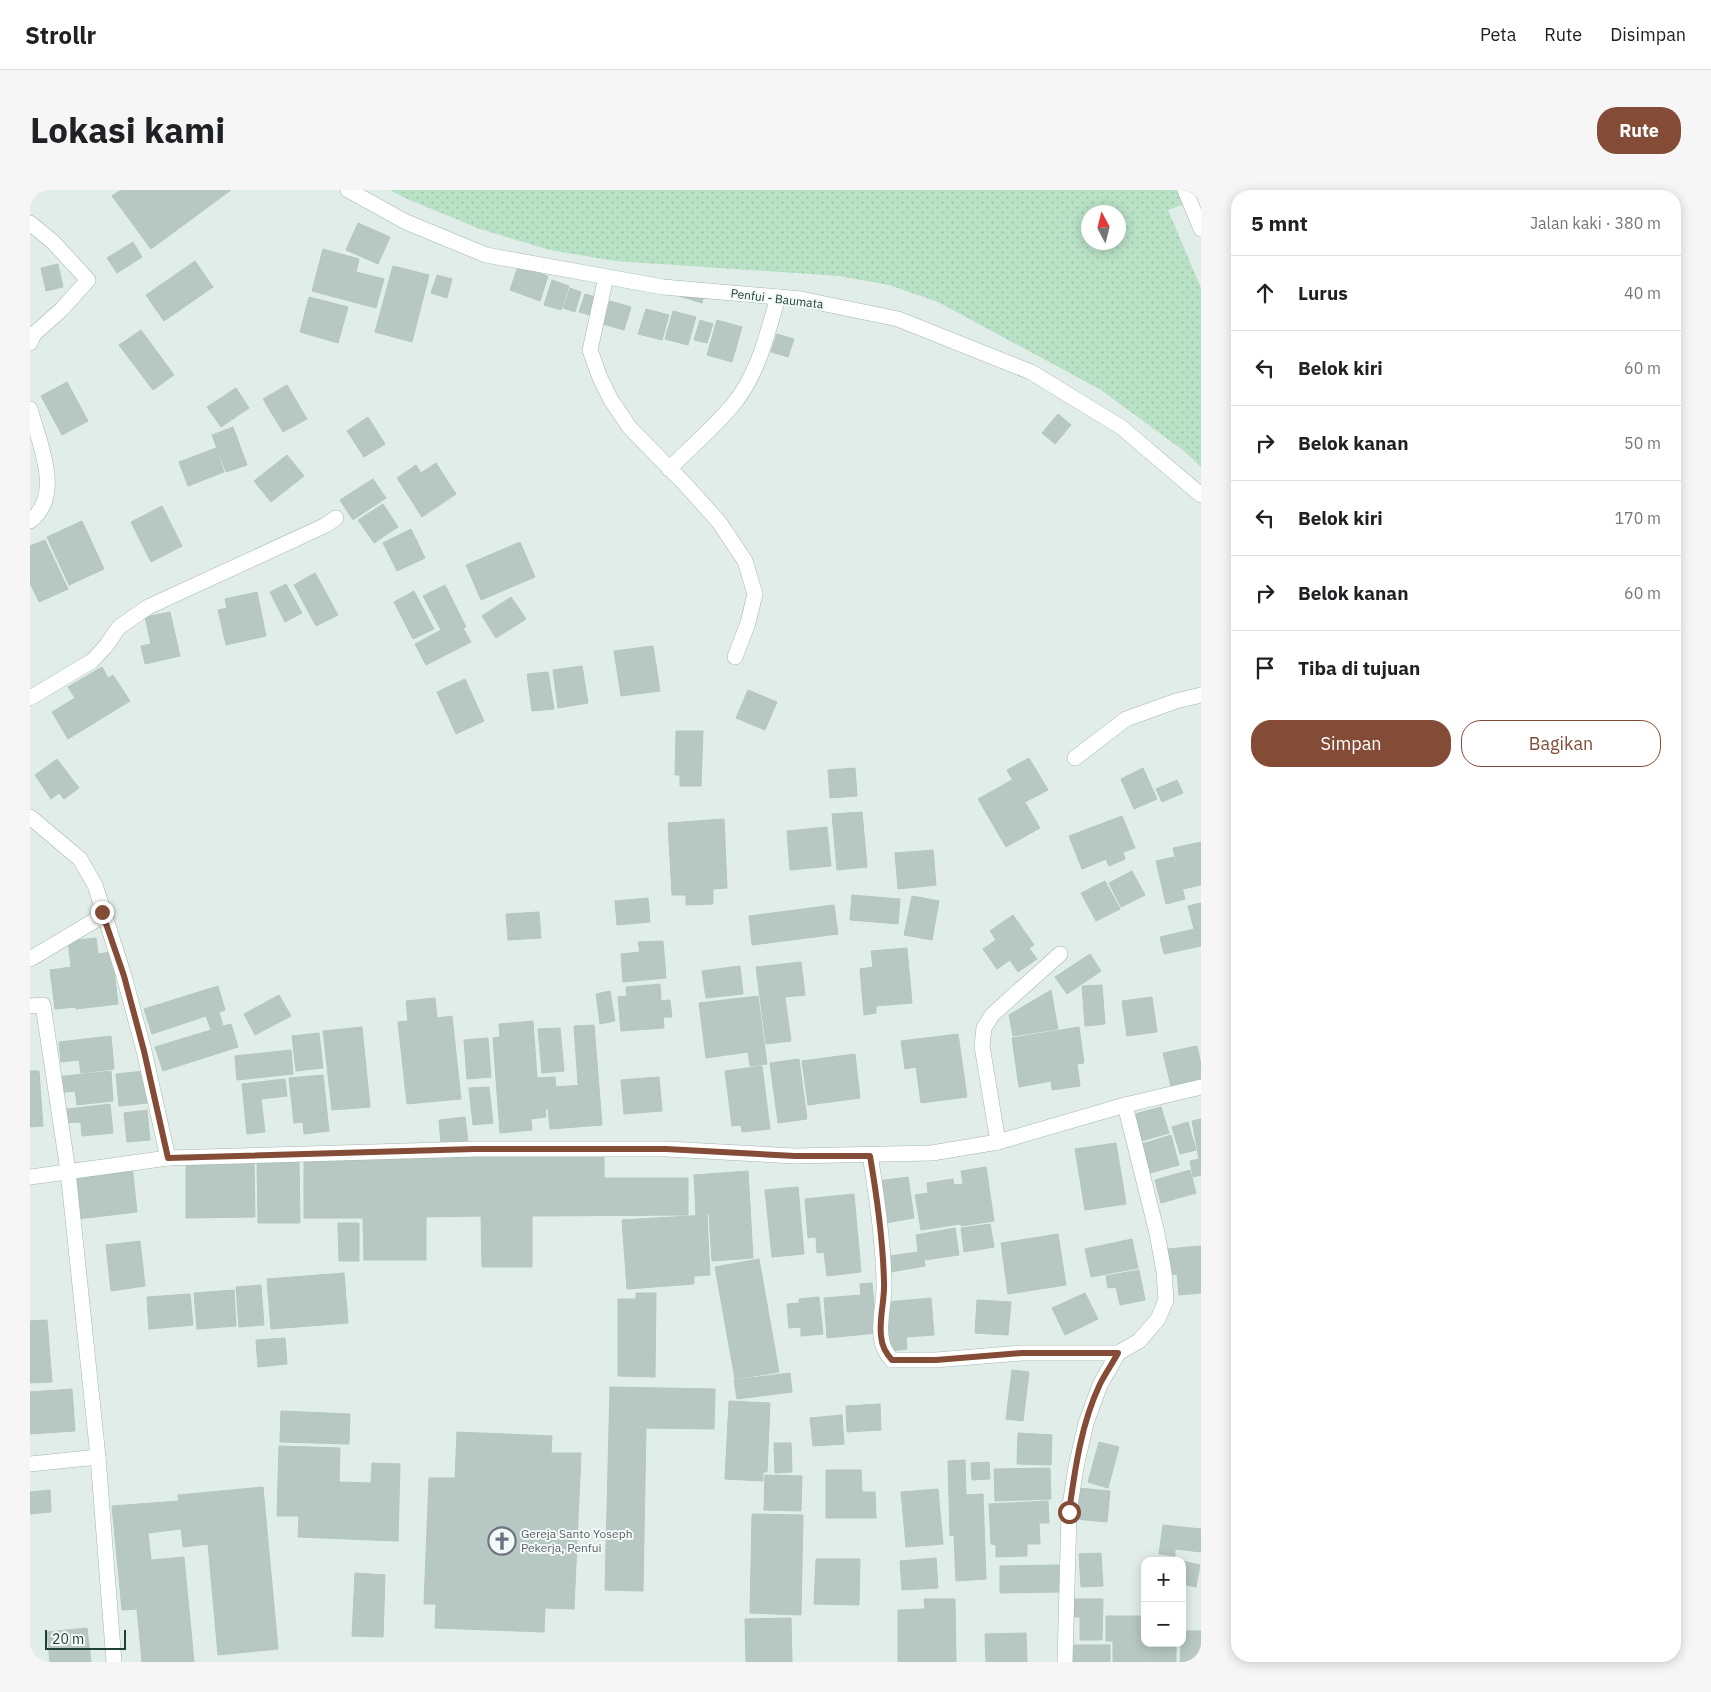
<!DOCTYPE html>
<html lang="id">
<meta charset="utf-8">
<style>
:root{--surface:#fff;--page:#f6f6f6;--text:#202124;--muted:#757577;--line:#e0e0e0;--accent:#844c36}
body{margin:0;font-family:"IBM Plex Sans",sans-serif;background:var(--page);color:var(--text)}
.controls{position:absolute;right:15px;bottom:15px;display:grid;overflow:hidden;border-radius:10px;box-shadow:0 2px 12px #0003}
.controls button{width:45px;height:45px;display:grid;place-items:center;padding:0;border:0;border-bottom:1px solid var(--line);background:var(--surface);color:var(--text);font:25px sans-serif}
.compass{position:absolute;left:1051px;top:15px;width:45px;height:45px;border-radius:50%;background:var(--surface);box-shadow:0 2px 12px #0003;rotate:353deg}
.scale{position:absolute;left:15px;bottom:12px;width:81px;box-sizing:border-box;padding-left:5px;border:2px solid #1f4039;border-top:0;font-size:14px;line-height:18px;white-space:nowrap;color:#1f4039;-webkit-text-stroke:4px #f2f9f6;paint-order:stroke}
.stop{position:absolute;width:15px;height:15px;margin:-11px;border:4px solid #844c36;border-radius:50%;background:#fff}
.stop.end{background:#844c36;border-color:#fff;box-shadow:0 1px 5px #0008}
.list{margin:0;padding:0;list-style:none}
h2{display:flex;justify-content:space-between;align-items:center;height:65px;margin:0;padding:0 20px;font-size:21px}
h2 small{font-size:16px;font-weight:400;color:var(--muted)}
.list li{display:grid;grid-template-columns:32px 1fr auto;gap:15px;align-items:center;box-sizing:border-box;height:75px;padding:0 20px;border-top:1px solid var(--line)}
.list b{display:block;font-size:19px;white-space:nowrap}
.list em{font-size:16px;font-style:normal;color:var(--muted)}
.actions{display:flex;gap:10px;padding:15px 20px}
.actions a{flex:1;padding:11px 0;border:1px solid var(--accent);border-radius:20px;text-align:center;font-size:18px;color:var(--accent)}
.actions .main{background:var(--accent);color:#fff}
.icon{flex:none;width:28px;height:28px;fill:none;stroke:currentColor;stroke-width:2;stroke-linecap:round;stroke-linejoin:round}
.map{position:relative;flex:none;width:1171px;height:1472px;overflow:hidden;border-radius:20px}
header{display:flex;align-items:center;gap:30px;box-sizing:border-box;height:70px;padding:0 25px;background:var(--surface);border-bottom:1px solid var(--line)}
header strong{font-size:24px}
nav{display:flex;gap:28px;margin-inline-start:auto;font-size:18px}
.intro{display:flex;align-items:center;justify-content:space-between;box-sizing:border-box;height:120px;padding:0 30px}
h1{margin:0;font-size:35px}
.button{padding:12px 22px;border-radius:20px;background:var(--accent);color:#fff;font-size:18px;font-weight:700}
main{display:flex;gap:30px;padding:0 30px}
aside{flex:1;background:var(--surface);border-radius:20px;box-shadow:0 2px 12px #0003}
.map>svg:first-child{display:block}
.grass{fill:url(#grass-dots);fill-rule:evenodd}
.building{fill:#b6c8c1;stroke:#b3c8c0}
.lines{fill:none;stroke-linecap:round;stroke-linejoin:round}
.service-casing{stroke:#a3b6b0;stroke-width:16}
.minor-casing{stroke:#a3b6b0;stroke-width:16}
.tertiary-casing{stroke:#a3b6b0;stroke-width:16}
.service{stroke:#fff;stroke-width:15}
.minor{stroke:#fff;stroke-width:15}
.tertiary{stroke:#fff;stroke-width:15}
.route{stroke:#844c36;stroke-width:6}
.labels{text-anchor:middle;stroke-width:4;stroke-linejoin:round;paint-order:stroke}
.street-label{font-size:12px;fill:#1f4039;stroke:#f2f9f6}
.worship-label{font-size:12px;fill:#5b616d;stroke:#f2f9f6;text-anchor:start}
</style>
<header>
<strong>Strollr</strong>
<nav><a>Peta</a><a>Rute</a><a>Disimpan</a></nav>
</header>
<div class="intro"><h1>Lokasi kami</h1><a class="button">Rute</a></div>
<main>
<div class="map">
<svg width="1171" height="1472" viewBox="0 0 1171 1472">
<defs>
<pattern id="grass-dots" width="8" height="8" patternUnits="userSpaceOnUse" patternTransform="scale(1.25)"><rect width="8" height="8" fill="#b8e1c5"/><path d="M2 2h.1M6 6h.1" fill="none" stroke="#9ec2aa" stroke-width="1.8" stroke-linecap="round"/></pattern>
</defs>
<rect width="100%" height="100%" fill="#e1ede8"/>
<path class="grass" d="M 360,0 L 1171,0 L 1171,8 L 1138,20 L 1171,98 L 1171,277 L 1154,261 L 1071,200 L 908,112 L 859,95 L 809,86 L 585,71 L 520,60 L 450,39 L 375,8 ZM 1058,22 L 1088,22 L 1088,52 L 1058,52 Z"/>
<g class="building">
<polygon points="91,0 201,0 121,59 82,6"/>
<polygon points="328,33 360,47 348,74 316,60"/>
<polygon points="103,52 112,67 87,83 77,68"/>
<polygon points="293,59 329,69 326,82 354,89 346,118 282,101"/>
<polygon points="165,71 183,97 134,131 116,105"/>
<polygon points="28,74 33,97 16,101 11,78"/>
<polygon points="363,76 399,85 382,152 345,142"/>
<polygon points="488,76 518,86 510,111 480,100"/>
<polygon points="407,85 422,89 417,108 401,103"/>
<polygon points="522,90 539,96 531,120 514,115"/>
<polygon points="540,98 551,102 545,122 533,118"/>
<polygon points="650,102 673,108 672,113 649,106"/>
<polygon points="555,104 566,107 560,125 549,122"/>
<polygon points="279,107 318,117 308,153 270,142"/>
<polygon points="580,111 601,117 594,140 573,134"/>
<polygon points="616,119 639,125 632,150 608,144"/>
<polygon points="643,121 666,127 658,155 635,149"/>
<polygon points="670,130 683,134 677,153 664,150"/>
<polygon points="687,130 712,137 702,172 677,165"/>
<polygon points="111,140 144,185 123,200 89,155"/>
<polygon points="747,144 764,149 758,167 741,162"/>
<polygon points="37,192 58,231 32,245 11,206"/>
<polygon points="257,195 277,229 253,242 233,209"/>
<polygon points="206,198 219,218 191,237 177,217"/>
<polygon points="1028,224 1041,235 1025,254 1012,243"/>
<polygon points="338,227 355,254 334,267 317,241"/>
<polygon points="203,237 217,275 196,282 182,245"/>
<polygon points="186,258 194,282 158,296 149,272"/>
<polygon points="257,265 274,286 241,312 224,291"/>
<polygon points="406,273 426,304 392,327 367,288 386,275 391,283"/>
<polygon points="343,289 356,308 323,330 310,310"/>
<polygon points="353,314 368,337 344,353 328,330"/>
<polygon points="132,316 152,356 121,372 101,332"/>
<polygon points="52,331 74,379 39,395 17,347"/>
<polygon points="381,339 395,368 367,381 353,353"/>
<polygon points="15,350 38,399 9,412 0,393 0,356"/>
<polygon points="490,352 505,387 451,410 436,375"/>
<polygon points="285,383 308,425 286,436 264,395"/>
<polygon points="256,394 272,423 255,432 240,402"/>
<polygon points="415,395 436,437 433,438 441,452 396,475 385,454 411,440 393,406"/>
<polygon points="384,401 404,439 383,449 364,412"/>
<polygon points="227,402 236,446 196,455 188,420 197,418 195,409"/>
<polygon points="481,407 496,429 466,448 452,426"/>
<polygon points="140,422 150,466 115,474 111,456 121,454 115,427"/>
<polygon points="623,456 630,501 591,506 584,461"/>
<polygon points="552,476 558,513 528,518 523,480"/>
<polygon points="72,477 78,488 83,485 100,511 38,549 22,522 45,508 38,497"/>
<polygon points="518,482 524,519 502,521 497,484"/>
<polygon points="435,489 454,531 426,544 407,502"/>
<polygon points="718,500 747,512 735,540 706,528"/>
<polygon points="646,541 673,541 671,596 650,596 650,585 645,585"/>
<polygon points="999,568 1018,600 995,612 977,580"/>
<polygon points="27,569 49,598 34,609 29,603 21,609 5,585"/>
<polygon points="825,578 827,606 800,608 798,580"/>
<polygon points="1113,578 1127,609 1104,619 1091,589"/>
<polygon points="982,590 1010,638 976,657 948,609"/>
<polygon points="1147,590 1153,603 1132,612 1126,599"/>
<polygon points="832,622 837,677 807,680 802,624"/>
<polygon points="1092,626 1105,658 1093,662 1095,669 1079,676 1076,669 1052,679 1039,646"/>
<polygon points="694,629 697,698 683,699 683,714 656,715 656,705 642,705 638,633"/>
<polygon points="797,637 801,676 760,680 757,641"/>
<polygon points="1171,652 1171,695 1153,699 1143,658"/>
<polygon points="903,660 906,695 868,699 865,663"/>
<polygon points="1144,667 1155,709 1136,714 1126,671"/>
<polygon points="1102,681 1115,705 1091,717 1079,693"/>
<polygon points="1075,691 1090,719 1066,731 1051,703"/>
<polygon points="822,705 870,709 868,734 820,730"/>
<polygon points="882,706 909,711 902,750 874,745"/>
<polygon points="618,708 620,732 587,735 585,711"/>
<polygon points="1171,713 1171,756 1134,764 1130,747 1164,739 1158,716"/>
<polygon points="804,715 808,744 722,755 719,726"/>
<polygon points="509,722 511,748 478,750 476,724"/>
<polygon points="983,725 1004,755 999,758 1007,769 988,782 980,770 967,779 953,759 966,750 960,741"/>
<polygon points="66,748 68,764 82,762 88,814 46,819 38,751"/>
<polygon points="633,751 636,788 593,792 591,764 610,762 608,752"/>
<polygon points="877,758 882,813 846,816 846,823 834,825 830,779 843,777 841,761"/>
<polygon points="1060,764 1071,781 1037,804 1025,787"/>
<polygon points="771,772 775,805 755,807 761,851 736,854 726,777"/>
<polygon points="710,776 713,804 676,808 672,781"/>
<polygon points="41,777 46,817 25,819 20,780"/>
<polygon points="630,794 631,811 640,810 642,827 633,827 634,838 591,841 588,807 597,806 596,797"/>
<polygon points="1072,795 1075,834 1055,836 1052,796"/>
<polygon points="188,796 195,820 189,822 193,836 201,834 208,857 133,881 125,857 181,840 176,826 122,844 114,819"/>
<polygon points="1021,800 1028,839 983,846 979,825"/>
<polygon points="580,801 585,831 570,834 566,804"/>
<polygon points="249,805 261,826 225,845 214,824"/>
<polygon points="728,806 737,874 720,876 718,862 676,868 669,813"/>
<polygon points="1122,807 1127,842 1097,846 1092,811"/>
<polygon points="405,808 407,828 422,826 431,909 377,914 368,832 378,831 376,811"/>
<polygon points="503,831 507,888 525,887 526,897 552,895 548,894 544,836 564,835 572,935 520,939 518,919 515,919 516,927 501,929 502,940 470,943 463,848 470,847 469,834"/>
<polygon points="332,837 340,917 302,920 293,841"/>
<polygon points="1049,837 1054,873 1047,874 1050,896 1022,900 1021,891 989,897 982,848"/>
<polygon points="530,838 534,881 512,883 508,839"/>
<polygon points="289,843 293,878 266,881 262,846"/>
<polygon points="928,844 937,907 891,913 886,877 875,879 871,851"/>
<polygon points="81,846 84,879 51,883 49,870 31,872 29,852"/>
<polygon points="458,848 461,887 437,889 434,850"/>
<polygon points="1167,856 1171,874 1171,889 1141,896 1133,863"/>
<polygon points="261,860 263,884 207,890 205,866"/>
<polygon points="825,864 830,908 778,915 772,871"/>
<polygon points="769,869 777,929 748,933 740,873"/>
<polygon points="732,876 740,939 712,942 711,935 702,936 695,881"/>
<polygon points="0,881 9,881 13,936 0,937"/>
<polygon points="81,881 83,911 47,915 45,901 28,903 26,887"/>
<polygon points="115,881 118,913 89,916 86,884"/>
<polygon points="293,885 299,941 274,944 273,932 264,933 259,888"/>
<polygon points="629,887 632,921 594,924 591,890"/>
<polygon points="255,889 257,906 231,909 235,942 217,944 212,894"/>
<polygon points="459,897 463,933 443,935 439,898"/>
<polygon points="80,914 83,943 52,946 51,932 32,933 30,920"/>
<polygon points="1131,917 1139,943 1108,952 1101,925"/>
<polygon points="117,920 120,950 97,952 94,923"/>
<polygon points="435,927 438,952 411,954 409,930"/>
<polygon points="1171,929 1171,985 1163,987 1160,971 1169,969 1162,931"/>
<polygon points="1158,932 1166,960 1150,964 1142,937"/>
<polygon points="1141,945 1149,975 1120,983 1112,954"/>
<polygon points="1086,953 1096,1014 1055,1020 1045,959"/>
<polygon points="574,965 574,988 658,988 658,1025 502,1026 502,1077 452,1077 451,1026 396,1027 396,1070 334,1070 333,1028 274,1028 274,968"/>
<polygon points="269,970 270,1033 228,1033 227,971"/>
<polygon points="224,971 225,1027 156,1028 156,972"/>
<polygon points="102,975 107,1022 39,1030 33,982"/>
<polygon points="956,977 964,1031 931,1036 924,995 933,994 931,981"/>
<polygon points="1160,980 1166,1003 1131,1013 1125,990"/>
<polygon points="718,981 723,1068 682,1071 679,1024 666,1025 664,985"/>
<polygon points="878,987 884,1028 855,1033 848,991"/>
<polygon points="923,989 930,1034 891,1040 885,1005 898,1003 897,993"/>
<polygon points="768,997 774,1064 742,1067 735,1000"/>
<polygon points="824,1004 831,1082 797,1086 794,1062 787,1063 786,1047 778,1048 775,1009"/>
<polygon points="677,1025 680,1085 664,1086 664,1094 597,1099 592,1030"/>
<polygon points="308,1033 329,1033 329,1071 309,1071"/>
<polygon points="960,1034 964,1057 934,1062 931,1038"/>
<polygon points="925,1038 929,1065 894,1070 895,1076 861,1082 859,1066 888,1062 886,1045"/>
<polygon points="1028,1044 1036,1095 978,1104 971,1053"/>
<polygon points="1102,1049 1108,1078 1061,1087 1055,1059"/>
<polygon points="110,1051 115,1096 81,1101 76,1055"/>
<polygon points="1171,1056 1171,1103 1149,1105 1147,1084 1139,1085 1137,1059"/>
<polygon points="729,1069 749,1182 705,1189 685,1077"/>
<polygon points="1109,1080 1115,1110 1090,1115 1086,1097 1078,1098 1076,1086"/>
<polygon points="314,1083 318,1133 241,1139 237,1089"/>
<polygon points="842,1093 847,1143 797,1148 794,1108 831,1105 830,1094"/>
<polygon points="231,1095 234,1135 209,1137 206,1097"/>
<polygon points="204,1100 206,1136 167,1139 164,1103"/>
<polygon points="606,1103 626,1103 625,1187 588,1186 588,1109 606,1109"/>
<polygon points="1055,1103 1068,1129 1035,1145 1022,1118"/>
<polygon points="160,1104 163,1135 119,1139 117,1107"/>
<polygon points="789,1107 793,1144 771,1146 771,1137 759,1138 757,1114 769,1113 769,1109"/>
<polygon points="901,1108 904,1145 876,1147 877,1159 860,1161 857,1112"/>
<polygon points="947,1110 981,1112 978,1145 945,1143"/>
<polygon points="17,1130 22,1192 0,1193 0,1131"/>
<polygon points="255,1148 257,1174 228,1177 226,1150"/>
<polygon points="982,1180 999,1182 993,1231 976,1229"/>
<polygon points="760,1183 762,1202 707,1209 704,1190"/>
<polygon points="580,1197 685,1199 684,1239 616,1238 613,1401 575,1400"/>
<polygon points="42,1199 45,1241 0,1244 0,1202"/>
<polygon points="699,1211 740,1213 737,1282 733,1282 733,1291 695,1289"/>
<polygon points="850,1214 851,1240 817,1242 816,1216"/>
<polygon points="251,1221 320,1224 319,1254 250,1252"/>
<polygon points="812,1225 814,1254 783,1256 780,1228"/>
<polygon points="427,1242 522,1246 521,1263 551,1263 544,1419 515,1418 514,1442 405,1438 406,1414 394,1414 399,1288 425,1288"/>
<polygon points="988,1243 1022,1245 1021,1275 987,1274"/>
<polygon points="1069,1252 1089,1257 1078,1298 1058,1292"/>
<polygon points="744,1253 761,1253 762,1282 745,1283"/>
<polygon points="249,1256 310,1258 309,1292 341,1293 342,1273 370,1274 368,1351 268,1347 269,1326 247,1326"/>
<polygon points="935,1270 936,1305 953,1304 956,1389 926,1391 924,1345 920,1346 918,1271"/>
<polygon points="959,1272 960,1289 942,1290 941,1273"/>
<polygon points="1020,1278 1021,1309 965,1311 964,1279"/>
<polygon points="796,1280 831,1280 832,1302 845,1302 846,1328 796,1328"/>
<polygon points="735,1285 772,1286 771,1321 734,1320"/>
<polygon points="233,1297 248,1459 188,1465 178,1354 153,1357 148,1305"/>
<polygon points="1048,1298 1080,1301 1077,1332 1045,1329"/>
<polygon points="908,1299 913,1354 876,1357 871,1302"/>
<polygon points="20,1300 21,1322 0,1324 0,1302"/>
<polygon points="149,1311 151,1339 118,1343 121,1370 154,1367 164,1472 112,1472 107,1419 92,1420 82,1316"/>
<polygon points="1018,1311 1019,1333 1009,1333 1010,1354 997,1354 997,1366 966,1367 966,1355 961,1354 959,1314"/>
<polygon points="722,1324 773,1325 771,1425 720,1423"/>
<polygon points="1133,1335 1171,1339 1171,1362 1145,1359 1145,1366 1129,1364"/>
<polygon points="1071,1363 1073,1396 1051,1397 1049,1364"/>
<polygon points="906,1368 908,1398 872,1400 870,1371"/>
<polygon points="786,1369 830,1369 829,1415 784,1414"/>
<polygon points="1152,1371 1170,1375 1166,1397 1152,1394"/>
<polygon points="1029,1375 1029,1402 970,1403 970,1376"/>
<polygon points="325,1383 355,1385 353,1447 322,1446"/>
<polygon points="894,1409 925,1409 926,1472 868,1472 868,1420 895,1419"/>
<polygon points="1041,1409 1073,1409 1072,1450 1050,1450 1050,1427 1041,1427"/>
<polygon points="1076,1426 1115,1426 1115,1453 1146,1453 1146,1472 1083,1472 1083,1451 1076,1451"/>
<polygon points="761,1428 762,1472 716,1472 715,1429"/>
<polygon points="57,1438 61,1472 20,1472 17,1442"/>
<polygon points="1152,1441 1171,1441 1171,1472 1150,1472"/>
<polygon points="996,1443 997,1472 956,1472 955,1444"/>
<rect x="1043" y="1455" width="37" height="17"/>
</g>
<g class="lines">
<g class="service-casing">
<polyline id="service" points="1155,0 1171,39"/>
</g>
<g class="minor-casing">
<g id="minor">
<polyline points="0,33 23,52 58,90 31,120 4,144 0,153"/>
<polyline points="576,87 560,160 570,188 581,210 600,238 654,293 689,332 715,371 725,404 718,433 705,467"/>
<path d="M 0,219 C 9,252 34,306 0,331"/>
<path d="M 639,279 C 660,258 683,238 702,216 C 728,185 737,145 748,107"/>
<polyline points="0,508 62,471 76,456 89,437 118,417 296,335 306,328"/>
<polyline points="1045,568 1096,529 1146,511 1171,505"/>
<polyline points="0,627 50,669 65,695 94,786 114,861 138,968"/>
<polyline points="0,769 69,728 72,722"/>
<polyline points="0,816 13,815 38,981 68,1267 84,1472"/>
<polyline points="968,952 952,856 954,838 962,825 1030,764"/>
<path d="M 840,965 C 847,1007 853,1049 854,1092 C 855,1110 849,1127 851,1146 C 852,1156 855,1162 862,1170 L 906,1170 L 992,1163 L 1088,1163"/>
<polyline points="0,987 138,968 444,959 636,959 765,966 902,963 968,952 1095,915 1171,897"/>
<polyline points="0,1274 68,1267"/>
<polyline points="1035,1472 1039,1322 1046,1277 1056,1233 1070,1195 1088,1163 1109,1151 1128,1129 1136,1110 1134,1082 1127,1043 1095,915"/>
</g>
</g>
<g class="tertiary-casing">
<polyline id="tertiary" points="318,0 376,32 456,65 633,97 771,109 868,129 1001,182 1091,237 1171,305"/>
</g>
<use href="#service" class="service"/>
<use href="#minor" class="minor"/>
<use href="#tertiary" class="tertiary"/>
</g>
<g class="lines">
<path class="route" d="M 72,722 L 94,786 L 114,861 L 138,968 L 444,959 L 636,959 L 765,966 L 840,966 C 847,1007 853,1049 854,1092 C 855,1110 849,1127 851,1146 C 852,1156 855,1162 862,1170 L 906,1170 L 992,1163 L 1088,1163 C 1082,1174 1075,1184 1070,1194 C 1051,1234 1045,1279 1039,1322"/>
</g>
<defs>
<g id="church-ring" transform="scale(1.4375)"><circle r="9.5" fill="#f2f9f6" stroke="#6b7280" stroke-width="1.5"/><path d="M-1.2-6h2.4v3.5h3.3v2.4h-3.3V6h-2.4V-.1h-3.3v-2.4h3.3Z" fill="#6b7280"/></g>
</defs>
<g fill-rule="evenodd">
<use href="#church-ring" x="472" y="1351"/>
</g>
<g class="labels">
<g class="street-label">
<text transform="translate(747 109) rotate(7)" y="4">Penfui - Baumata</text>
</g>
<g class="worship-label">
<text x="491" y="1348">Gereja Santo Yoseph<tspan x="491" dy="14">Pekerja, Penfui</tspan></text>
</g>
</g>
</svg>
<div class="controls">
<button>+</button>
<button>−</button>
</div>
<svg class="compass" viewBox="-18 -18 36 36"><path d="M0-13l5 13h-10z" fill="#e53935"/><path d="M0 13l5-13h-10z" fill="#757577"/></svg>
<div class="scale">20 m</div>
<div class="stop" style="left:1039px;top:1322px"></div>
<div class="stop end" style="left:72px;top:722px"></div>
</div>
<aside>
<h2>5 mnt<small>Jalan kaki · 380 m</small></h2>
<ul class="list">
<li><svg class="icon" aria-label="ahead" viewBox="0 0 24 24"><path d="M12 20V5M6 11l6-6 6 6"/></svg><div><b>Lurus</b></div><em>40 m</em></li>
<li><svg class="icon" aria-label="left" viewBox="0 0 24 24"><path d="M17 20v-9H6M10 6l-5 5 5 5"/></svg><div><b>Belok kiri</b></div><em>60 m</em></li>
<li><svg class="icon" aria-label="right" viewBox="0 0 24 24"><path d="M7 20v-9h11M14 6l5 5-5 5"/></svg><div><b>Belok kanan</b></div><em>50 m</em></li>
<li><svg class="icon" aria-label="left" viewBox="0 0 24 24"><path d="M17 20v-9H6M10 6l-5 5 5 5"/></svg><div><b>Belok kiri</b></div><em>170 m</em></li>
<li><svg class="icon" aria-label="right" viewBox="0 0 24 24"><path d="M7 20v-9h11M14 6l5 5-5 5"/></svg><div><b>Belok kanan</b></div><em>60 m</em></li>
<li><svg class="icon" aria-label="arrive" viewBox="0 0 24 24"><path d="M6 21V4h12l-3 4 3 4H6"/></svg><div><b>Tiba di tujuan</b></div></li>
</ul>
<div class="actions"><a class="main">Simpan</a><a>Bagikan</a></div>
</aside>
</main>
